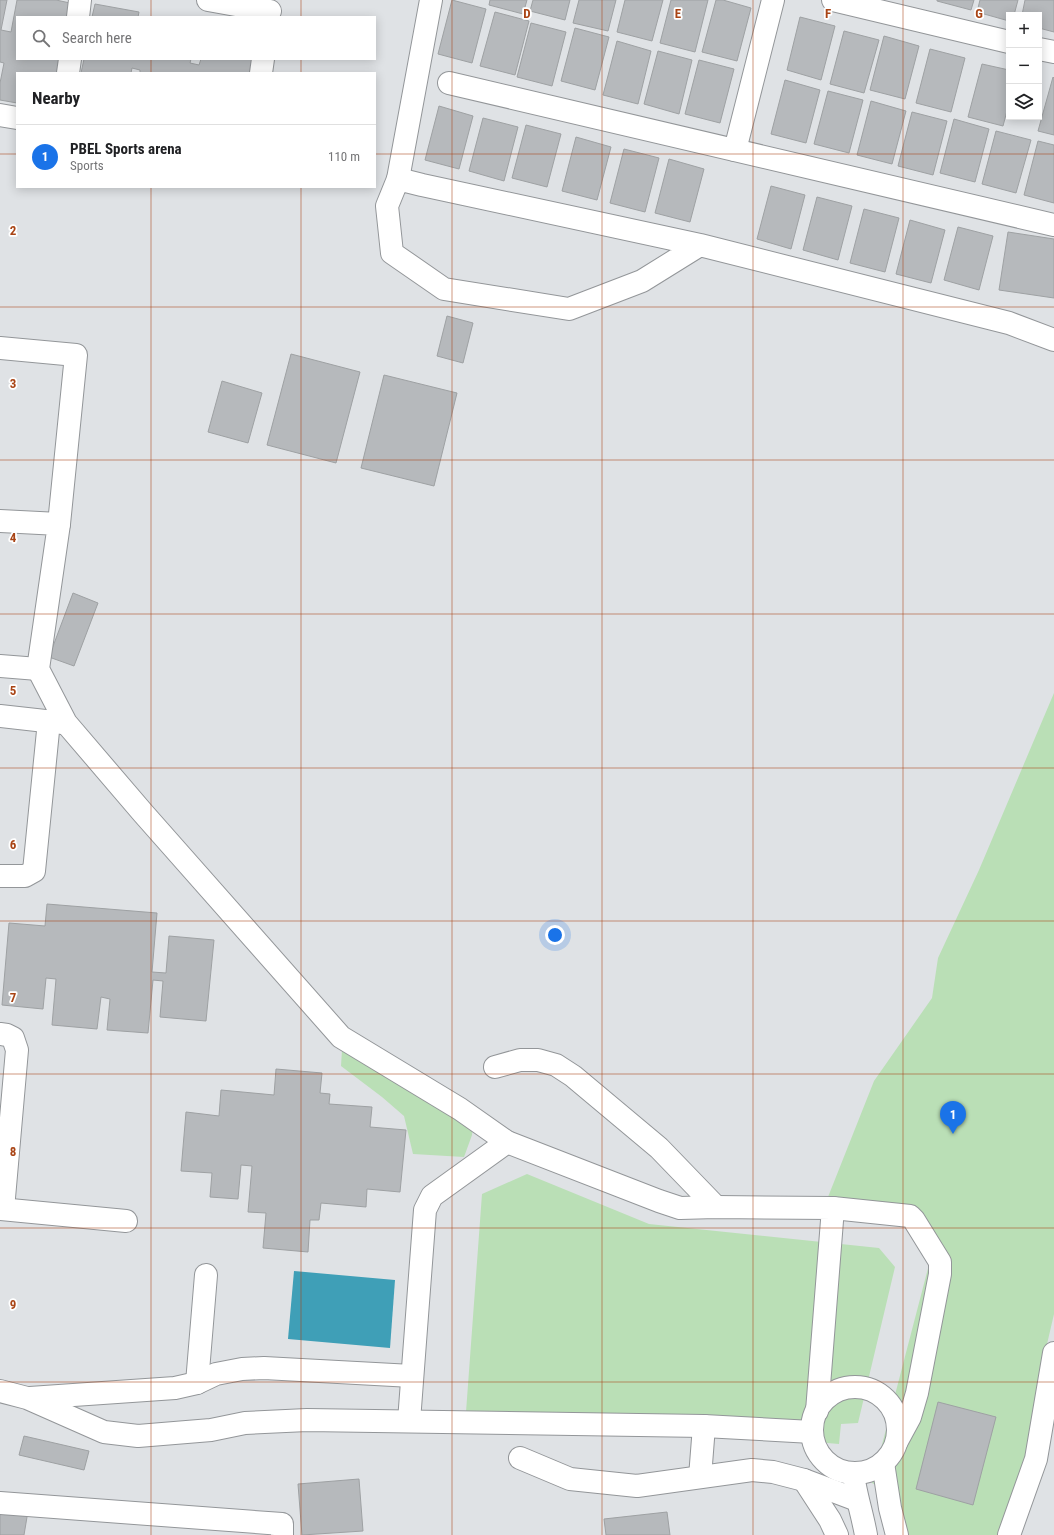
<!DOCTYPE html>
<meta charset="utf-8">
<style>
:root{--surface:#fff;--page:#f2f2f2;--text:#202124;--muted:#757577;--line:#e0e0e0;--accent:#1a73e8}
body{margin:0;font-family:"Roboto Condensed",sans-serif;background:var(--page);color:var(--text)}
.controls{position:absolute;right:12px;top:12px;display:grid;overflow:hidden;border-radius:0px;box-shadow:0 2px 10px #0003}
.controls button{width:36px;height:36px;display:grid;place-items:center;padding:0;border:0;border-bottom:1px solid var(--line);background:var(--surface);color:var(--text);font:20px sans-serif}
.you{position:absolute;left:555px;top:935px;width:14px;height:14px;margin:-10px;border:3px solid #fff;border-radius:50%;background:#1a73e8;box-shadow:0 0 0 6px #1a73e833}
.badge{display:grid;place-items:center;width:26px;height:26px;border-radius:50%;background:var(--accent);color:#fff;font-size:13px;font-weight:700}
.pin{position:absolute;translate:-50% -33px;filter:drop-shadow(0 1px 2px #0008)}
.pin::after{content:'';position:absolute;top:21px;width:14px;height:12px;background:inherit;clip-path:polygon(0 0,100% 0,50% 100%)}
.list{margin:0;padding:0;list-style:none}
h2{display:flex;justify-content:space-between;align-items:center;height:52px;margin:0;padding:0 16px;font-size:17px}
h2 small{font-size:13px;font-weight:400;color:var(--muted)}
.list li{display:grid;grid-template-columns:26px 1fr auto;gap:12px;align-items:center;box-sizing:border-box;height:64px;padding:0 16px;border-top:1px solid var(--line)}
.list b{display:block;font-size:15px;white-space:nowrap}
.list p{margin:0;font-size:13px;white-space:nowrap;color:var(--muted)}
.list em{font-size:13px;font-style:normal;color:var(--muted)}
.icon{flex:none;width:22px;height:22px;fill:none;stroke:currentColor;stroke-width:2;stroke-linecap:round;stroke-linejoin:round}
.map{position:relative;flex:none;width:1054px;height:1535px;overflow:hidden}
.search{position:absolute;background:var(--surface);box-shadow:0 2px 10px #0003;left:16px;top:16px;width:360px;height:44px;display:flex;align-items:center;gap:10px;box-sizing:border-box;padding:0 14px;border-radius:0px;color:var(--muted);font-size:15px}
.panel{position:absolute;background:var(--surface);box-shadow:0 2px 10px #0003;left:16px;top:72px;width:360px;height:116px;border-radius:0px}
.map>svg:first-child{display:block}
.green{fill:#badfb6}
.water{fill:#3f9fb7}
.building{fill:#b6b9bc;stroke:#9ea1a3}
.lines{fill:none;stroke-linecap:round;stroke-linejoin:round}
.street-casing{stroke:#939699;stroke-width:24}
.street{stroke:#fff;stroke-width:22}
.grid{fill:none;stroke:#a94415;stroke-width:1;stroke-opacity:0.55}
.grid-label{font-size:13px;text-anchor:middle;font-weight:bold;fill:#a94415;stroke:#fff;stroke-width:3.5;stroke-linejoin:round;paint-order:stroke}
</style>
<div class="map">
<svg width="1054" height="1535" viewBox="0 0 1054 1535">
<rect width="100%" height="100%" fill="#dfe2e5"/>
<g class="green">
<polygon points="1054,693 1054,1314 1041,1370 1036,1437 1000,1535 909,1535 897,1496 872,1483 932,1253 907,1214 828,1197 874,1081 932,998 938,958 979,870"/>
<polygon points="342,1050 473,1124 472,1135 464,1157 413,1154 404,1116 382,1097 341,1066"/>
<polygon points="527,1174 649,1224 879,1248 895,1267 858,1423 841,1424 839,1444 466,1412 482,1194"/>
</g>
<polygon class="water" points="294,1271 395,1280 390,1348 288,1339"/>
<g class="building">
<polygon points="0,0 7,0 1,30 11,32 17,0 56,0 70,3 67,17 17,17 17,59 59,59 57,73 17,73 17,103 0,100 0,83 4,63 0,62"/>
<polygon points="452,0 486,9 472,63 438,54"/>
<polygon points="490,0 527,0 523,14 489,5"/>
<polygon points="533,0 570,0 565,20 530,11"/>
<polygon points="579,0 616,0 608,31 573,23"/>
<polygon points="625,0 663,0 652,41 617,32"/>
<polygon points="671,0 708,0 695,52 660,43"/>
<polygon points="716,0 723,0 751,8 737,61 702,52"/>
<polygon points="937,0 974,0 971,10 937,1"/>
<polygon points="980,0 1018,0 1014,15 1009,15 1009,21 977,12"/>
<polygon points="1025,0 1054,0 1054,32 1039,28 1039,15 1022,15"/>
<polygon points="95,4 139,12 138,17 92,17"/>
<polygon points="495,12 529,21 515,75 480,66"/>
<polygon points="800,17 835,26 821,80 787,70"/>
<polygon points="531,23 566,32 552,86 517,77"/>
<polygon points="575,28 609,37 595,90 561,81"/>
<polygon points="844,31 879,40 864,93 830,84"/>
<polygon points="884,36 919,46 905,99 870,90"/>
<polygon points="617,41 651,51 638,104 603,95"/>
<polygon points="930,49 965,58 951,112 916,103"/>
<polygon points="658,51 692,60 679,114 644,104"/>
<polygon points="84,59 191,59 190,63 199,65 201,59 254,59 252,73 140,73 140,70 132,68 131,73 81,73"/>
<polygon points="699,60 734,69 720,123 685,114"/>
<polygon points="982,64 1009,70 1009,103 1003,126 968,117"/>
<polygon points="1053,77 1054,78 1054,135 1038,131"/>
<polygon points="785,80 820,90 806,143 771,134"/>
<polygon points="828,91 863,100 849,153 814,144"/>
<polygon points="871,101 906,111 892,164 857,155"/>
<polygon points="439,106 473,116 459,169 425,160"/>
<polygon points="912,112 947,121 933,175 898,166"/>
<polygon points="483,118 518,127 504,181 469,171"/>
<polygon points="954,119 989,129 975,182 940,173"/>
<polygon points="526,125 561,134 547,187 512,178"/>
<polygon points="996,131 1031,140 1016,193 982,184"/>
<polygon points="576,137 611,147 597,200 562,191"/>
<polygon points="1038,141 1054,145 1054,203 1024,195"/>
<polygon points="624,149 659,158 645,212 610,203"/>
<polygon points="669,159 704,169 690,222 655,213"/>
<polygon points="771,186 805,195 791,249 757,239"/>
<polygon points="817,197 852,206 838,260 803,250"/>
<polygon points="864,209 899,218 885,272 850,263"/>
<polygon points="910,220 945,230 931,283 896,274"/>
<polygon points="958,227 993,236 979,290 944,280"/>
<polygon points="1008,232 1054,239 1054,298 999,290"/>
<polygon points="447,316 473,323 463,363 437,356"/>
<polygon points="291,354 360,372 336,463 267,445"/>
<polygon points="384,375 457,393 434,486 361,468"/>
<polygon points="222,381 262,393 248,443 208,432"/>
<polygon points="73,593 98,603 74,666 49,657"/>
<polygon points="47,904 157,913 152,972 166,973 169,936 214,940 206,1021 160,1017 163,981 153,980 148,1033 107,1030 110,999 101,997 97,1029 52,1025 56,979 46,978 43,1009 2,1005 9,923 45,926"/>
<polygon points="276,1069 322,1073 320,1093 330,1094 329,1104 372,1107 370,1127 406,1130 400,1192 367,1189 366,1207 321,1203 319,1220 310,1220 308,1252 263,1248 266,1213 248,1212 252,1166 241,1165 238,1199 210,1197 212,1173 181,1171 186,1112 219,1116 221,1090 274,1095"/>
<polygon points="938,1402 996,1417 973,1505 916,1489"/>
<polygon points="24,1436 89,1451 84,1470 19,1455"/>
<polygon points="359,1479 363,1531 302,1535 298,1484"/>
<polygon points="0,1506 28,1511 24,1535 0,1535"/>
<polygon points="667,1512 670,1535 606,1535 604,1519"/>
</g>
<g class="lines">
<g class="street-casing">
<g id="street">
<polyline points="208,0 270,11"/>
<polyline points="833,0 1009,42"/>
<polyline points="78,17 80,0"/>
<polyline points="1039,49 1054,52"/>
<polyline points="68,73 70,59"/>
<polyline points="261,73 263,59"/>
<polyline points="449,83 1054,225"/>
<polyline points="0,115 17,118"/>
<polyline points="735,150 773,0"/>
<polyline points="398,179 431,0"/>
<polyline points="700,245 642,281 569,309 444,289 392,253 387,206 398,179 422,185 700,245 1009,323 1054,340"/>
<polyline points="0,348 76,355 59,524"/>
<polyline points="0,521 59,524 38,669 66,723 143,813 341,1037 460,1109 507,1142 659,1201 680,1208 716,1207 833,1208 817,1411"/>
<polyline points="0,666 38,669"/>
<polyline points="0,716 63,723"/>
<polyline points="0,876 25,876 34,871 49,721"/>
<polyline points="0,1034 7,1035 13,1038 17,1050 3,1209"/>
<polyline points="495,1067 520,1060 538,1060 556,1065 573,1076 659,1148 716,1207"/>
<polyline points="833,1208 910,1216 914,1220 940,1262 940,1274 917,1393 910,1417 897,1441"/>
<polyline points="0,1209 126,1221"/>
<polyline points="197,1383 206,1275"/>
<circle cx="855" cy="1430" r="43"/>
<polyline points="0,1391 27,1398 104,1432 138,1436 211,1430 245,1423 307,1420 704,1426 812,1432"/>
<polyline points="30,1398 175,1388 197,1383 216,1374 242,1369 264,1368 412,1376"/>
<polyline points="409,1421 425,1210 432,1196 507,1142"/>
<polyline points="520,1458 570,1479 637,1486 752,1470 773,1472 804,1480 857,1500"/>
<polyline points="883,1463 890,1508 897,1535"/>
<polyline points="700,1477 704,1426"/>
<polyline points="804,1480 830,1520 837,1535"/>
<path d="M 855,1486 C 858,1502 863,1518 866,1535"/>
<polyline points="0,1503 282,1524 282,1535"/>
<polyline points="1009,1535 1036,1459 1054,1353"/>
</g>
</g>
<use href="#street" class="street"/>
</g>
<path class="grid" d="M 151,0 L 151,17M 301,0 L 301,17M 452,0 L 452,1535M 602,0 L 602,1535M 753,0 L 753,1535M 903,0 L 903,1535M 151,59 L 151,73M 301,59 L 301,73M 0,154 L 17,154M 375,154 L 1054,154M 151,187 L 151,1535M 301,187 L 301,1535M 0,307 L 1054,307M 0,460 L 1054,460M 0,614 L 1054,614M 0,768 L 1054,768M 0,921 L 1054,921M 0,1074 L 1054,1074M 0,1228 L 1054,1228M 0,1382 L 1054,1382"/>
<g class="grid-label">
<text x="527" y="18">D</text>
<text x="678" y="18">E</text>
<text x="828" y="18">F</text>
<text x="979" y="18">G</text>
<text x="13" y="235">2</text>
<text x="13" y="388">3</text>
<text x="13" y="542">4</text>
<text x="13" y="695">5</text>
<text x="13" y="849">6</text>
<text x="13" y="1002">7</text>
<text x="13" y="1156">8</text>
<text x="13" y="1309">9</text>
</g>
</svg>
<div class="controls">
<button>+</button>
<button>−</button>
<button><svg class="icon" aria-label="layers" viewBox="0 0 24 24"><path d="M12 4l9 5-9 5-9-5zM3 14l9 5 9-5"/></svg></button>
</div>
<div class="you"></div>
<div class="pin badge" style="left:953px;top:1134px">1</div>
<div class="search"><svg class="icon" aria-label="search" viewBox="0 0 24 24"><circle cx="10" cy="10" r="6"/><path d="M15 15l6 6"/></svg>Search here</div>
<section class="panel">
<h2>Nearby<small></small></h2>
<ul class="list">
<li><span class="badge">1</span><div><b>PBEL Sports arena</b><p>Sports</p></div><em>110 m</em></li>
</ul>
</section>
</div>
